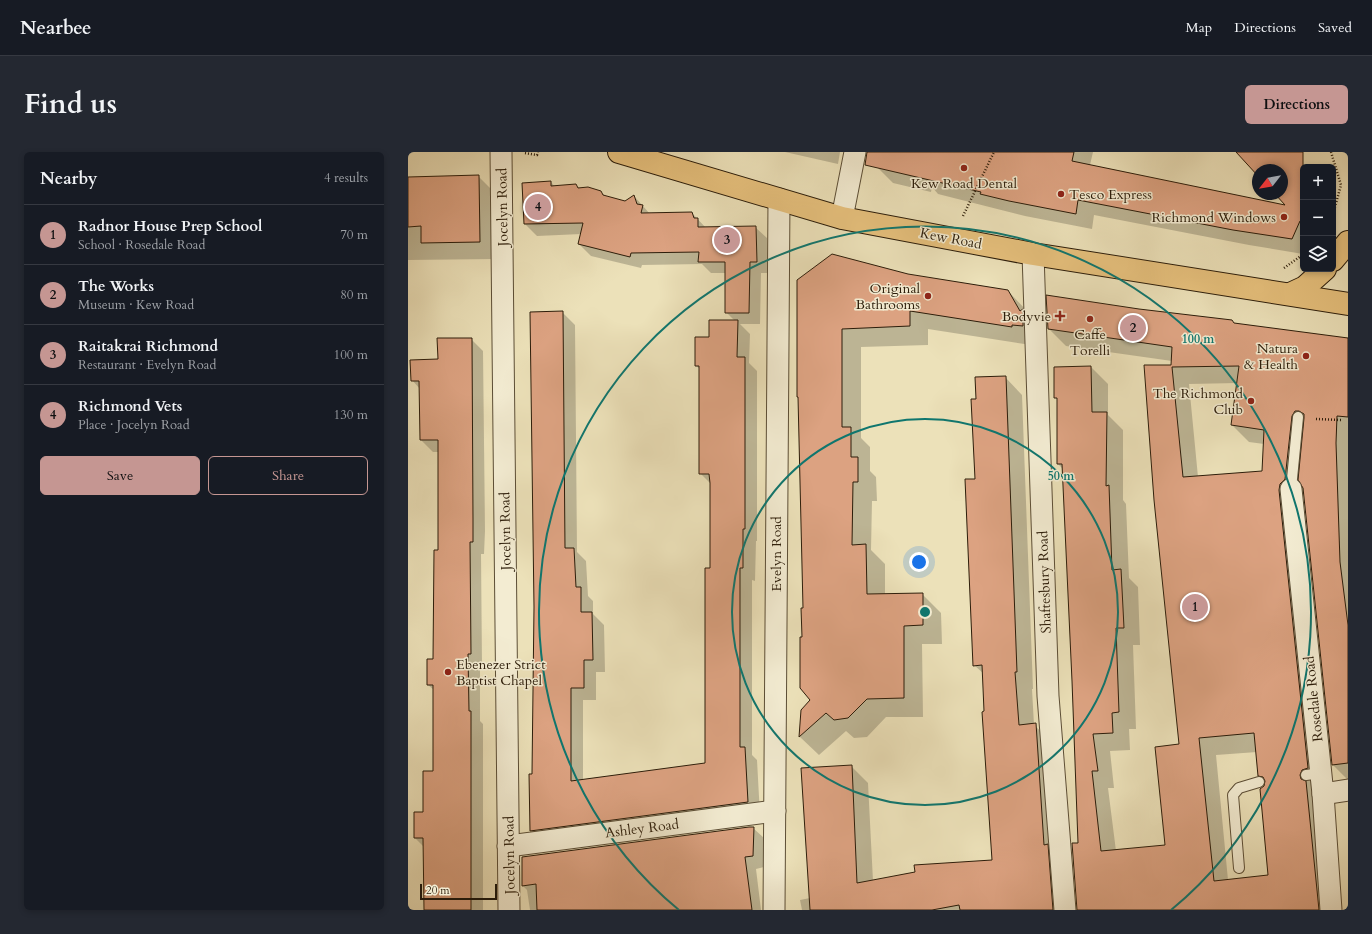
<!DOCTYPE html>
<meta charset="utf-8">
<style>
:root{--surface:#171b24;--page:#242831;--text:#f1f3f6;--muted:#9ea1a6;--line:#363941;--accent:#c59692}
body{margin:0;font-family:Cardo,serif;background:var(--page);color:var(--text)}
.controls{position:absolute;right:12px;top:12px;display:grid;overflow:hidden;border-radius:6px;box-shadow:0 2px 6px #0003}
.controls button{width:36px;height:36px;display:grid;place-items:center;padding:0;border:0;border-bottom:1px solid var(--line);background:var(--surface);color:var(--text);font:20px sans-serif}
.compass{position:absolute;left:844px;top:12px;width:36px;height:36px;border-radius:50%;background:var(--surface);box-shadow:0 2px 6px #0003;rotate:239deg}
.scale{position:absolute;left:12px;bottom:10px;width:77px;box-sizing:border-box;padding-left:4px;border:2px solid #2c1d0a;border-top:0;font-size:11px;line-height:14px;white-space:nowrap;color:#2c1d0a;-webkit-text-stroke:3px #f3ecd2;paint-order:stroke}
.you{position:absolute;left:511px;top:410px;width:14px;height:14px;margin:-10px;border:3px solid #fff;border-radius:50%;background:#1a73e8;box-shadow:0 0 0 6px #1a73e833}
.badge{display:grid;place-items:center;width:26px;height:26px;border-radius:50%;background:var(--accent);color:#111;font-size:13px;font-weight:700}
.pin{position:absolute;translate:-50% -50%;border:2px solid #fff;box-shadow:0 1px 4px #0006}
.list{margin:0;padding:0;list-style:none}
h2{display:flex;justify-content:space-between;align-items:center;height:52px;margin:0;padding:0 16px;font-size:17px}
h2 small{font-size:13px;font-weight:400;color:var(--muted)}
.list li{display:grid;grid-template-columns:26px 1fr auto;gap:12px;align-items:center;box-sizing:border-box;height:60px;padding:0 16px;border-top:1px solid var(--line)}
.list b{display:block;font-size:15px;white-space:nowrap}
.list p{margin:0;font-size:13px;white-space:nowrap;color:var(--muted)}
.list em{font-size:13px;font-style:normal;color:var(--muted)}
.actions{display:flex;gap:8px;padding:12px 16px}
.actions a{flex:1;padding:9px 0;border:1px solid var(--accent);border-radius:6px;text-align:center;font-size:14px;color:var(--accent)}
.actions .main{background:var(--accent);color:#111}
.icon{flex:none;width:22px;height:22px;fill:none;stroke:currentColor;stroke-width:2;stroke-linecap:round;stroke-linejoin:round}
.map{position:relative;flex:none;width:940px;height:758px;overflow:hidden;border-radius:6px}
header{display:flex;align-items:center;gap:24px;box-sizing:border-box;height:56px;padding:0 20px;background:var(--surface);border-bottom:1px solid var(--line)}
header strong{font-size:19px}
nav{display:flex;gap:22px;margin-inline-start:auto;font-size:14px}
.intro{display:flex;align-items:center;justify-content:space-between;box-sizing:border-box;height:96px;padding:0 24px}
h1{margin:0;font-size:28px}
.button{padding:10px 18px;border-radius:6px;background:var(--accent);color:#111;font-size:14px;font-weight:700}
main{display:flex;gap:24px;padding:0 24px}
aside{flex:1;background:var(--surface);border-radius:6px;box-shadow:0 2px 6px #0003}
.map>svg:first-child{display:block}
.shadow{fill:#0003;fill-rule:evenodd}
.building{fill:#dca281;stroke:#2c1d0a;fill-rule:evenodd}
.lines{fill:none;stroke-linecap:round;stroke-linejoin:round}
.lane-casing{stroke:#5c4e36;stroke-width:12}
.street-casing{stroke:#5c4e36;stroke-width:23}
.primary-casing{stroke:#2c1d0a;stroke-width:24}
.path{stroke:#2c1d0a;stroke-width:2.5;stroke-dasharray:1 2;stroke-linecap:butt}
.lane{stroke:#f3ecd2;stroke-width:10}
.street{stroke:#f3ecd2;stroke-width:21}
.primary{stroke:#e6c07c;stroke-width:22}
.ring{fill:none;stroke:#0f766e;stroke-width:2}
.poi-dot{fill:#8f2418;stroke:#f3ecd2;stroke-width:1.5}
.labels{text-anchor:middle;stroke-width:3;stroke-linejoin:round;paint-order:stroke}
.poi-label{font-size:14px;fill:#2c1d0a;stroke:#f3ecd2;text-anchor:end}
.street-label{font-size:14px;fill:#2c1d0a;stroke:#f3ecd2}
.centre{fill:#0f766e;stroke:#f3ecd2;stroke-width:2}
.ring-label{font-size:12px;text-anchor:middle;font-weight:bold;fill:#0f766e;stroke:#f3ecd2;stroke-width:3;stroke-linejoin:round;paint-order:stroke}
</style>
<header>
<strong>Nearbee</strong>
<nav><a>Map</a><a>Directions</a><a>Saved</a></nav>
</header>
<div class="intro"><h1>Find us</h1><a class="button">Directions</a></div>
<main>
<aside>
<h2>Nearby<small>4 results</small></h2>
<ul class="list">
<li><span class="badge">1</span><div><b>Radnor House Prep School</b><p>School · Rosedale Road</p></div><em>70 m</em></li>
<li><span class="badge">2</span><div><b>The Works</b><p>Museum · Kew Road</p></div><em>80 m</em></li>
<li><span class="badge">3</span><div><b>Raitakrai Richmond</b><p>Restaurant · Evelyn Road</p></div><em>100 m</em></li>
<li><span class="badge">4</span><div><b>Richmond Vets</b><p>Place · Jocelyn Road</p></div><em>130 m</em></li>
</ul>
<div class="actions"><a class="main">Save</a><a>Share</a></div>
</aside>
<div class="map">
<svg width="940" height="758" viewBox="0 0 940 758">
<rect width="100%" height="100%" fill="#ece1b9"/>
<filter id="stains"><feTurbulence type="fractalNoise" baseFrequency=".005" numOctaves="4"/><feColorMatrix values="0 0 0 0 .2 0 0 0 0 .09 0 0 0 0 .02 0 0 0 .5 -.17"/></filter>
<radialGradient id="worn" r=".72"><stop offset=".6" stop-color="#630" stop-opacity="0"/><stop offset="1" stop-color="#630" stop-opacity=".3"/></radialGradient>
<g class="shadow">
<polygon points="377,0 432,0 430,12"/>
<polygon points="471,0 685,0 682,13 895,59 895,102 841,93 686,63 684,77 617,64 530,42 524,35 523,40 485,31 469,15"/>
<polygon points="70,24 87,41 88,107 0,108 0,25"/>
<polygon points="143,30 147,35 168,33 172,37 193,40 198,45 217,50 226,44 242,62 284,61 298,76 347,75 359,86 361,121 353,121 352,172 332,172 342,182 341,211 349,219 349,389 348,389 347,429 344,428 344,603 349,608 352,663 136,691 123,679 154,160 167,173 169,400 178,409 180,444 185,449 185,462 196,473 197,520 188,520 188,548 175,548 175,628 298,612 303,417 303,332 292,321 292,217 288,214 302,186 327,169 318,160 318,121 303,121 294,112 234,113 233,116 183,104 171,92 173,82 129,84 117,72"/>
<polygon points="500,123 600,139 619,159 623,193 520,177 520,193 453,195 453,286 462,295 462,319 468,325 469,349 464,349 463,398 477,412 477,443 514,442 533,461 534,492 514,492 515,565 478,565 459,585 446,586 438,579 411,603 392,585 394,558 403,548 395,486 396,457 391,247 390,245 390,128"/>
<path d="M 826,172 L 940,187 L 940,628 L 925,613 L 896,336 L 894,344 L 926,758 L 669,758 L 665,692 L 671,692 L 655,317 L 650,312 L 650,248 L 647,245 L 683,215 L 700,232 L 700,263 L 715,278 L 715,348 L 718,352 L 721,426 L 730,435 L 732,493 L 725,493 L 728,577 L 721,577 L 722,598 L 702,599 L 706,636 L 700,636 L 708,699 L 758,694 L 772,593 L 737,214 L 764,214 L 764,209 L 658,194 L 641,177 ZM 830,231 L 824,273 L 841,290 L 856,292 L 854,320 L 790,325 L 781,232 ZM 849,600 L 851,623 L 858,630 L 861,724 L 820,728 L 808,603 Z"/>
<polygon points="63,187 75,199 77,379 76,402 73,402 74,513 72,513 72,569 75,572 75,758 16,758 16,695 7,686 16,661 26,620 26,538 20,533 26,508 31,399 31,300 25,300 13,288 12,237 4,228"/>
<polygon points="597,225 614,243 625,537 624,537 626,573 644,590 661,758 394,758 392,748 402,746 443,614 460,631 465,729 585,709 576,522 566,513 569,248"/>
<polygon points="345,676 357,687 356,715 348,717 353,758 122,758 119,738 115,734 115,706"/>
</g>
<g class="building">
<polygon points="459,0 666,0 664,9 877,53 867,42 874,42 874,18 850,18 850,24 828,0 895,0 895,72 892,69 884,87 825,78 670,48 668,62 601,49 572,42 573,40 457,13"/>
<polygon points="71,23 72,90 13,91 13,74 0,75 0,25"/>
<polygon points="143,29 143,34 168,32 170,36 180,35 193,39 195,43 217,49 226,43 229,52 235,53 233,61 284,60 286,66 290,66 290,75 348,74 349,110 342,110 341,161 317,161 317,110 290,110 291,100 223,101 222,105 170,92 175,71 116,72 114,31"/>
<polygon points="424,102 500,122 600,138 612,159 615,157 615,174 604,173 604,175 502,159 502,174 434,177 434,275 443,275 443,305 450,305 450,330 445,330 444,393 458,392 459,442 515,441 515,473 496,474 496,546 459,547 440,566 426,568 418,561 391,585 393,558 402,548 392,536 392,485 394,485 393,456 395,456 390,245 389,245 389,128"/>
<path d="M 638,143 L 731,157 L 824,168 L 826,171 L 940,186 L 940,265 L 929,264 L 928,291 L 932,410 L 940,473 L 940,611 L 924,613 L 895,336 L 890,328 L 896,266 L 896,262 L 891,259 L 887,259 L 884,264 L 877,327 L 872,332 L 871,338 L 900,616 L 894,618 L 892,623 L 893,627 L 898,629 L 911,758 L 669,758 L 664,691 L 670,691 L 664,529 L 654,312 L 649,312 L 649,246 L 646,246 L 646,215 L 683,214 L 684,260 L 699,260 L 698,334 L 701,333 L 704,418 L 713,417 L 716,476 L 708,476 L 711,560 L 704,561 L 705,581 L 685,582 L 690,619 L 684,619 L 693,699 L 757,693 L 747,595 L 771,592 L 746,348 L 736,213 L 763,213 L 764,195 L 640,177 ZM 831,214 L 823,273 L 856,278 L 854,319 L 775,325 L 764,215 ZM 846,581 L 850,624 L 855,625 L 857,629 L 856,634 L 852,637 L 860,723 L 806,729 L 791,586 Z"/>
<polygon points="155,159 157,396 166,396 168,435 173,435 173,460 184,460 185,508 176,508 176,536 163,536 163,629 297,611 297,416 302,416 302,331 301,322 291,322 291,214 287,214 287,185 301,185 301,168 330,168 329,205 337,205 337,377 335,377 335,416 332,416 332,595 337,595 340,650 122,679 121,622 124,622 126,455 122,160"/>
<polygon points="29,186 64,186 65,367 65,390 62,390 63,502 60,502 61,559 63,559 63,758 16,758 15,686 6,686 6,660 15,660 15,619 25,619 25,533 19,533 19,507 25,507 26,398 30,398 30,288 12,288 11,229 3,229 2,208 30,207"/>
<polygon points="598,224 609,520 607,520 611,573 628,571 636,693 640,692 645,758 552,758 551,753 524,758 402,758 393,616 444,613 449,731 507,720 506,713 584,708 574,560 576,559 574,513 565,514 557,327 567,327 563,247 568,247 567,225"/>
<polygon points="341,675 346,675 345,704 337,705 344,758 129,758 128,732 114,734 114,705"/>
</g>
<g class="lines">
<g class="lane-casing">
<g id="lane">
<polyline points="883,337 890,265"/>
<polyline points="898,623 913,621"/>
<polyline points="831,716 825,643 831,636 851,630"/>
</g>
</g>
<g class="street-casing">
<g id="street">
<polyline points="93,0 101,758"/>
<polyline points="434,66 447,0"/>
<polyline points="625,102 640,544 657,758"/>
<polyline points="883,337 915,642 923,758"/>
<polyline points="915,642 940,638"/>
<polyline points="100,694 367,659"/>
<polyline points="366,758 371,47"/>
</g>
</g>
<g class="primary-casing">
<g id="primary">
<polyline points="211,0 434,66 625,102 940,152"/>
<polyline points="925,108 940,90"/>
<polyline points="882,142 897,135 917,117"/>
</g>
</g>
<g class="path">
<polyline points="923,0 933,33 925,62"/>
<polyline points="117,1 129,3 130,0"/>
<polyline points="555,64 586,0"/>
<polyline points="876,116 893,104"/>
<polyline points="908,267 933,268"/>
</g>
<use href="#lane" class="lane"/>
<use href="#street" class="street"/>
<use href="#primary" class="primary"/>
</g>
<g class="ring">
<circle cx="517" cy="460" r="193"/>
<path d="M271 758A386 386 0 1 1 763 758"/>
</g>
<g class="poi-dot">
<circle cx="556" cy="16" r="4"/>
<circle cx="653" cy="42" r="4"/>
<circle cx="876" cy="65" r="4"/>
<circle cx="520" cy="144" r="4"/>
<path d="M650 158h4v4h4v4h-4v4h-4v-4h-4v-4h4z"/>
<circle cx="682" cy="167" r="4"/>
<circle cx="898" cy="204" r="4"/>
<circle cx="843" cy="249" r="4"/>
<circle cx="40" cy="520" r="4"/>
</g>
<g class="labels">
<g class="poi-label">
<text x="556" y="36" text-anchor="middle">Kew Road Dental</text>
<text x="661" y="47" text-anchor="start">Tesco Express</text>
<text x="868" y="70">Richmond Windows</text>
<text x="512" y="141">Original<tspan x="512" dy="16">Bathrooms</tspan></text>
<text x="643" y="169">Bodyvie</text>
<text x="682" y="187" text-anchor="middle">Caffe<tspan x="682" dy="16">Torelli</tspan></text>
<text x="890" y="201">Natura<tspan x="890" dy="16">&amp; Health</tspan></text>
<text x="835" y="246">The Richmond<tspan x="835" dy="16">Club</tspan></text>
<text x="48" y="517" text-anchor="start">Ebenezer Strict<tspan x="48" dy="16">Baptist Chapel</tspan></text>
</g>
<g class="street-label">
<text transform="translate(94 55) rotate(-91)" y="5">Jocelyn Road</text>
<text transform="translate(543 86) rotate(11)" y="5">Kew Road</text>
<text transform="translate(97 379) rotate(-91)" y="5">Jocelyn Road</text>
<text transform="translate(368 402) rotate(-90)" y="5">Evelyn Road</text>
<text transform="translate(636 430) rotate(-92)" y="5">Shaftesbury Road</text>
<text transform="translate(905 547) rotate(-96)" y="5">Rosedale Road</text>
<text transform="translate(234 676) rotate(-7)" y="5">Ashley Road</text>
<text transform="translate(101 703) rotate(-91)" y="5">Jocelyn Road</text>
</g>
</g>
<circle cx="517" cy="460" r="6" class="centre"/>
<g class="ring-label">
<text x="790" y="191">100 m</text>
<text x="653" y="328">50 m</text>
</g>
<rect width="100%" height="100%" filter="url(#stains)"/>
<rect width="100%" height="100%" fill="url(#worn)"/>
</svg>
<div class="controls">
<button>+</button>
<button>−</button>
<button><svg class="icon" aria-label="layers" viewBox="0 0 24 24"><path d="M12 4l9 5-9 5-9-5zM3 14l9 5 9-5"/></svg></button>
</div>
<svg class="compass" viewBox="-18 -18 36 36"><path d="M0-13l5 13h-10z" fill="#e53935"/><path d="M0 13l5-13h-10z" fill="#9ea1a6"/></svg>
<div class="scale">20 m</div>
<div class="you"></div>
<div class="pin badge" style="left:787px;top:455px">1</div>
<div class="pin badge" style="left:725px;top:176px">2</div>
<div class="pin badge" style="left:319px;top:88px">3</div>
<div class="pin badge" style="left:130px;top:55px">4</div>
</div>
</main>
